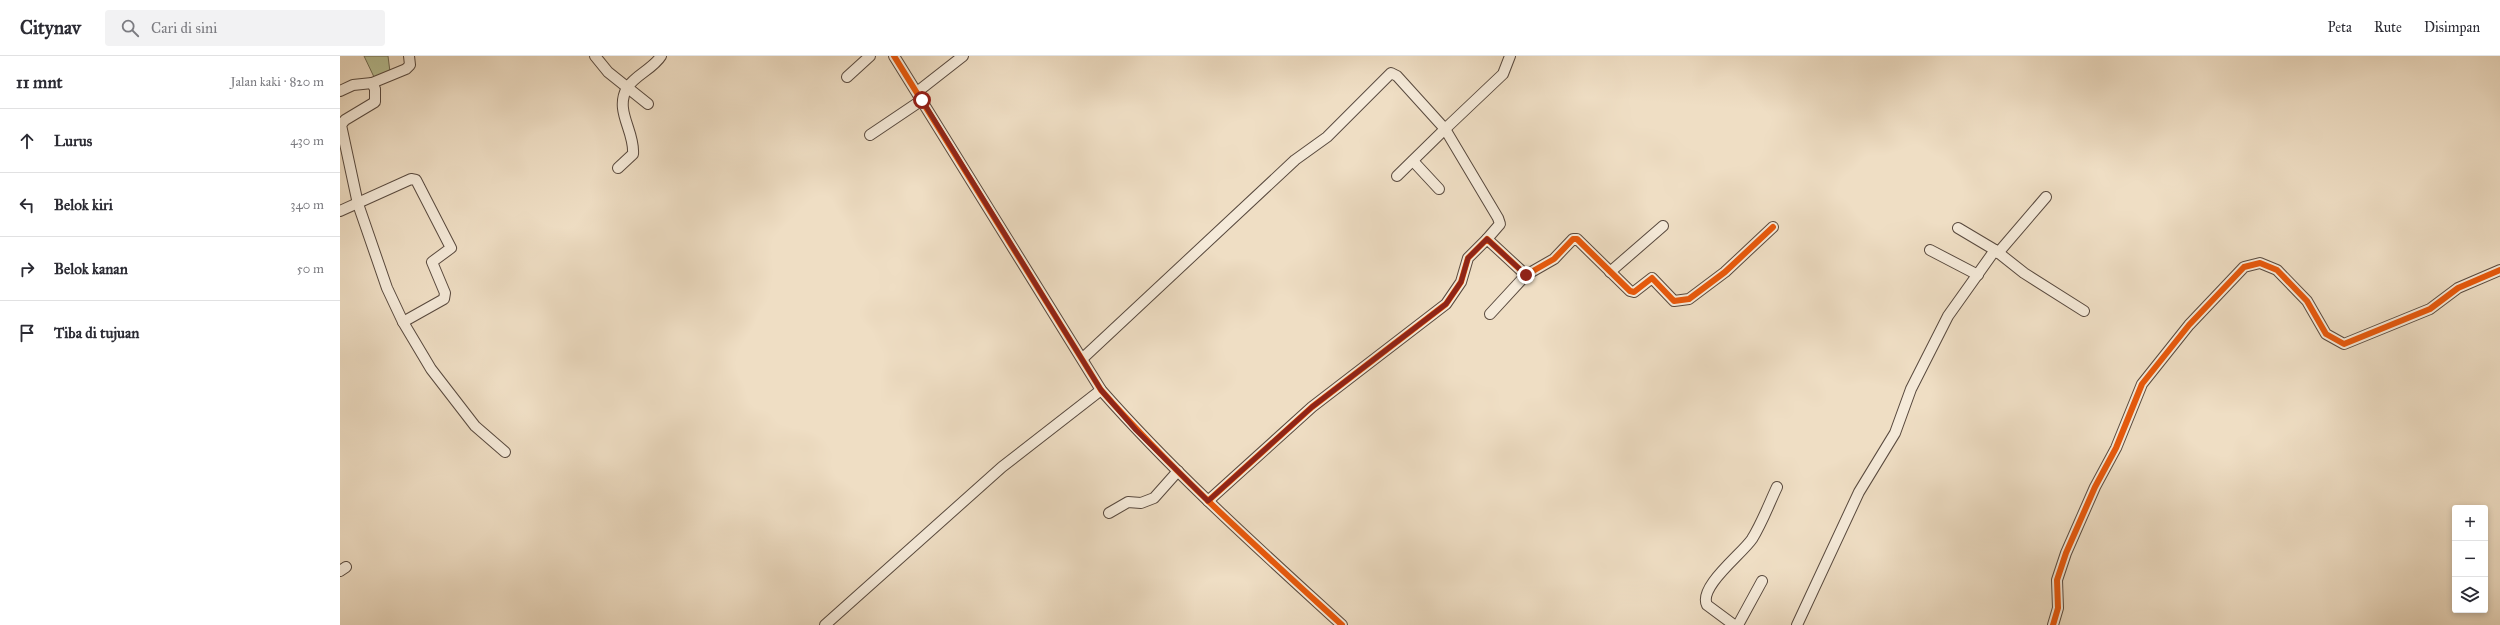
<!DOCTYPE html>
<html lang="id">
<meta charset="utf-8">
<style>
:root{--surface:#fff;--page:#f2f2f3;--text:#2b2b33;--muted:#7c7c81;--line:#e1e1e2}
body{margin:0;font-family:"IM FELL Great Primer",serif;background:var(--page);color:var(--text)}
.controls{position:absolute;right:12px;bottom:12px;display:grid;overflow:hidden;border-radius:4px;box-shadow:0 2px 6px #0003}
.controls button{width:36px;height:36px;display:grid;place-items:center;padding:0;border:0;border-bottom:1px solid var(--line);background:var(--surface);color:var(--text);font:20px sans-serif}
.stop{position:absolute;width:12px;height:12px;margin:-9px;border:3px solid #8f2418;border-radius:50%;background:#fff}
.stop.end{background:#8f2418;border-color:#fff;box-shadow:0 1px 4px #0008}
.list{margin:0;padding:0;list-style:none}
h2{display:flex;justify-content:space-between;align-items:center;height:52px;margin:0;padding:0 16px;font-size:17px}
h2 small{font-size:13px;font-weight:400;color:var(--muted)}
.list li{display:grid;grid-template-columns:26px 1fr auto;gap:12px;align-items:center;box-sizing:border-box;height:64px;padding:0 16px;border-top:1px solid var(--line)}
.list b{display:block;font-size:15px;white-space:nowrap}
.list em{font-size:13px;font-style:normal;color:var(--muted)}
.icon{flex:none;width:22px;height:22px;fill:none;stroke:currentColor;stroke-width:2;stroke-linecap:round;stroke-linejoin:round}
.map{position:relative;flex:none;width:2160px;height:569px;overflow:hidden}
header{display:flex;align-items:center;gap:24px;box-sizing:border-box;height:56px;padding:0 20px;background:var(--surface);border-bottom:1px solid var(--line)}
header strong{font-size:19px}
nav{display:flex;gap:22px;margin-inline-start:auto;font-size:14px}
.search{width:280px;height:36px;background:var(--page);display:flex;align-items:center;gap:10px;box-sizing:border-box;padding:0 14px;border-radius:4px;color:var(--muted);font-size:15px}
main{display:flex}
aside{flex:1;background:var(--surface)}
.map>svg:first-child{display:block}
.green{fill:#b8c195;stroke:#6f6c53}
.lines{fill:none;stroke-linecap:round;stroke-linejoin:round}
.minor-casing{stroke:#58493e;stroke-width:12}
.minor{stroke:#f5ead9;stroke-width:10}
.cycleway-casing{stroke:#f5ead9;stroke-width:8}
.cycleway{stroke:#e8590c;stroke-width:6}
.route{stroke:#8f2418;stroke-width:5}
</style>
<header>
<strong>Citynav</strong>
<div class="search"><svg class="icon" aria-label="search" viewBox="0 0 24 24"><circle cx="10" cy="10" r="6"/><path d="M15 15l6 6"/></svg>Cari di sini</div>
<nav><a>Peta</a><a>Rute</a><a>Disimpan</a></nav>
</header>
<main>
<aside>
<h2>11 mnt<small>Jalan kaki · 820 m</small></h2>
<ul class="list">
<li><svg class="icon" aria-label="ahead" viewBox="0 0 24 24"><path d="M12 20V5M6 11l6-6 6 6"/></svg><div><b>Lurus</b></div><em>430 m</em></li>
<li><svg class="icon" aria-label="left" viewBox="0 0 24 24"><path d="M17 20v-9H6M10 6l-5 5 5 5"/></svg><div><b>Belok kiri</b></div><em>340 m</em></li>
<li><svg class="icon" aria-label="right" viewBox="0 0 24 24"><path d="M7 20v-9h11M14 6l5 5-5 5"/></svg><div><b>Belok kanan</b></div><em>50 m</em></li>
<li><svg class="icon" aria-label="arrive" viewBox="0 0 24 24"><path d="M6 21V4h12l-3 4 3 4H6"/></svg><div><b>Tiba di tujuan</b></div></li>
</ul>
</aside>
<div class="map">
<svg width="2160" height="569" viewBox="0 0 2160 569">
<rect width="100%" height="100%" fill="#efdec4"/>
<filter id="stains"><feTurbulence type="fractalNoise" baseFrequency=".005" numOctaves="4"/><feColorMatrix values="0 0 0 0 .2 0 0 0 0 .09 0 0 0 0 .02 0 0 0 .5 -.17"/></filter>
<radialGradient id="worn" r=".72"><stop offset=".6" stop-color="#630" stop-opacity="0"/><stop offset="1" stop-color="#630" stop-opacity=".3"/></radialGradient>
<polygon class="green" points="24,0 48,0 50,16 34,21"/>
<g class="lines">
<g class="minor-casing">
<g id="minor">
<polyline points="69,0 70,9 66,13 32,27 35,33 35,46 5,64 1,69 18,148 47,232 63,266 91,313 135,370 165,396"/>
<polyline points="255,0 268,16 308,48"/>
<path d="M 554,0 L 761,334 C 835,418 919,493 1002,569"/>
<polyline points="507,21 530,0"/>
<polyline points="0,35 13,29 32,27"/>
<polyline points="577,36 623,0"/>
<polyline points="530,79 582,44"/>
<polyline points="1073,105 1099,133"/>
<path d="M 278,112 L 293,98 C 295,75 274,55 287,32 C 295,19 313,13 321,0"/>
<polyline points="1057,120 1105,73 1158,162 1160,168 1147,183"/>
<polyline points="0,155 71,123 76,124 111,192 92,206 105,237 104,243 63,266"/>
<polyline points="1618,172 1655,194"/>
<polyline points="1590,194 1638,219"/>
<polyline points="1658,197 1706,141"/>
<polyline points="1270,216 1323,170"/>
<polyline points="1150,258 1186,219"/>
<polyline points="743,302 955,104 987,81 1051,17 1057,20 1105,73 1163,18 1170,0"/>
<polyline points="868,445 972,351 1106,248 1121,226 1128,202 1147,183 1186,219 1214,203 1233,183 1237,183 1290,235 1294,236 1312,222 1334,245 1349,243 1385,216 1433,171"/>
<polyline points="769,457 788,446 801,447 814,442 838,415"/>
<polyline points="0,515 6,511"/>
<polyline points="485,569 662,411 761,334"/>
<path d="M 1394,569 L 1367,549 C 1358,531 1402,498 1412,483 C 1422,467 1429,448 1437,431"/>
<polyline points="1398,569 1422,525"/>
<polyline points="1457,569 1519,436 1555,377 1571,333 1608,260 1655,194 1684,217 1744,255"/>
<polyline points="1713,569 1718,552 1717,524 1726,497 1755,431 1776,392 1802,328 1849,269 1904,211 1920,207 1937,214 1967,245 1986,278 2004,288 2090,253 2118,232 2160,214"/>
</g>
</g>
<use href="#minor" class="minor"/>
<g class="cycleway-casing">
<g id="cycleway">
<path d="M 554,0 L 761,334 C 835,418 919,493 1002,569"/>
<polyline points="868,445 972,351 1106,248 1121,226 1128,202 1147,183 1186,219 1214,203 1233,183 1237,183 1290,235 1294,236 1312,222 1334,245 1349,243 1385,216 1433,171"/>
<polyline points="1713,569 1718,552 1717,524 1726,497 1755,431 1776,392 1802,328 1849,269 1904,211 1920,207 1937,214 1967,245 1986,278 2004,288 2090,253 2118,232 2160,214"/>
</g>
</g>
<use href="#cycleway" class="cycleway"/>
</g>
<g class="lines">
<polyline class="route" points="582,44 761,334 796,374 868,445 972,351 1106,248 1121,226 1128,202 1147,183 1186,219"/>
</g>
<rect width="100%" height="100%" filter="url(#stains)"/>
<rect width="100%" height="100%" fill="url(#worn)"/>
</svg>
<div class="controls">
<button>+</button>
<button>−</button>
<button><svg class="icon" aria-label="layers" viewBox="0 0 24 24"><path d="M12 4l9 5-9 5-9-5zM3 14l9 5 9-5"/></svg></button>
</div>
<div class="stop" style="left:582px;top:44px"></div>
<div class="stop end" style="left:1186px;top:219px"></div>
</div>
</main>
